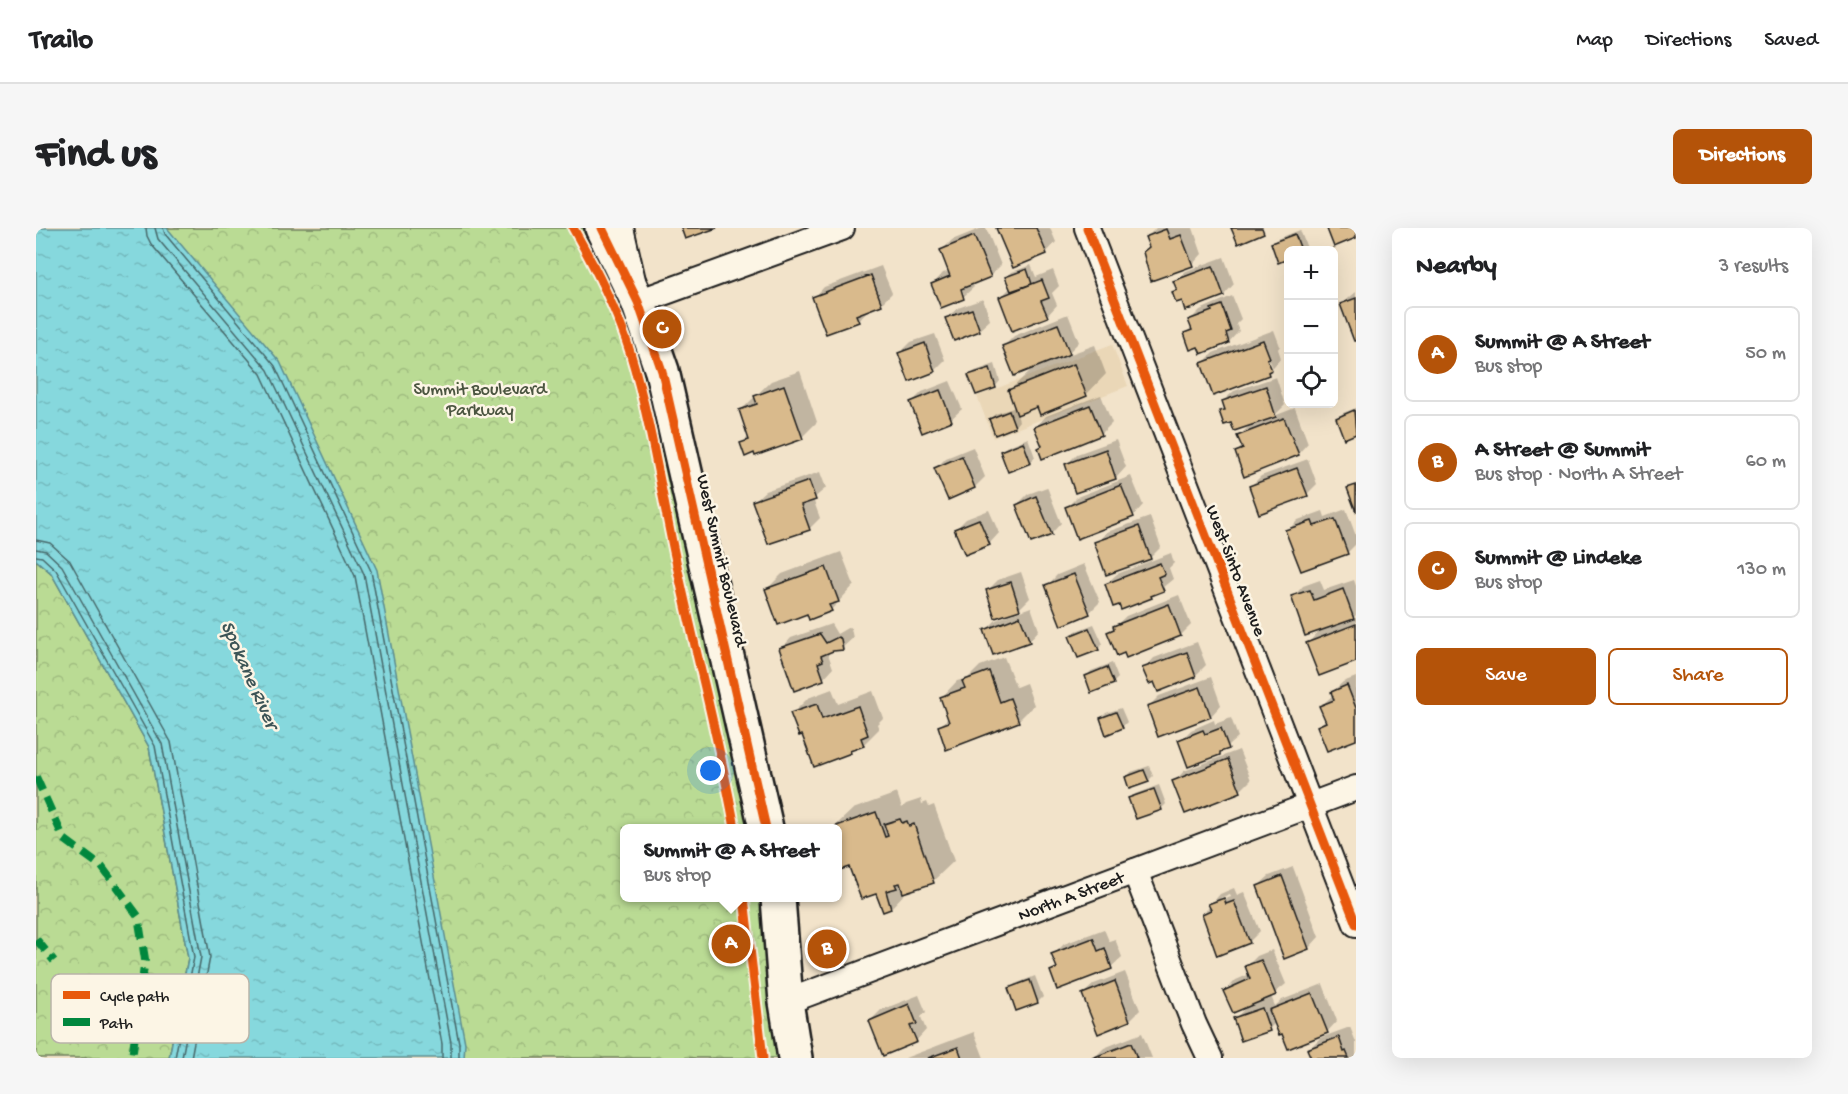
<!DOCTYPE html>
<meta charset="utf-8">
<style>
:root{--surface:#fff;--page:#f6f6f6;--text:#202124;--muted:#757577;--line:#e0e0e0;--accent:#b45309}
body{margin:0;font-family:"Gochi Hand",sans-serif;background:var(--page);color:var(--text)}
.controls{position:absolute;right:18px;top:18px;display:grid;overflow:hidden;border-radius:9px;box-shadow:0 6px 24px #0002}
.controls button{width:54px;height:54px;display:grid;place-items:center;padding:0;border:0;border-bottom:2px solid var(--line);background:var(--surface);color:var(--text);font:30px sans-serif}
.you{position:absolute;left:675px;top:543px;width:21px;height:21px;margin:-15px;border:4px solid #fff;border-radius:50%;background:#1a73e8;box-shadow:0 0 0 9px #1a73e833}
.badge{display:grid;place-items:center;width:39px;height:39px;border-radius:50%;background:var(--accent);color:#fff;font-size:20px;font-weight:700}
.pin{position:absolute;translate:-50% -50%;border:3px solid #fff;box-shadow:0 2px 6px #0006}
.popup{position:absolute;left:584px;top:596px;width:222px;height:78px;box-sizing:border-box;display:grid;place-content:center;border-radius:9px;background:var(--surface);filter:drop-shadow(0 2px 4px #0005);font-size:20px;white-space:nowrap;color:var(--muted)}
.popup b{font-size:22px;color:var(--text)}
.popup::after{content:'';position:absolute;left:50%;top:100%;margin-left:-12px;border:12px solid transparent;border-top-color:var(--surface)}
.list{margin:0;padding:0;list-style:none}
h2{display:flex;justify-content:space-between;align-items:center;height:78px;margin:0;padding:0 24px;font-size:26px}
h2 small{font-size:20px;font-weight:400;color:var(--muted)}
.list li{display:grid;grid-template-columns:39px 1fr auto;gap:18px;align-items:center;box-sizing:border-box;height:96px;margin:0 12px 12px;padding:0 12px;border:2px solid var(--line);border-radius:9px}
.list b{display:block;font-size:22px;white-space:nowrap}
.list p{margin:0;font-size:20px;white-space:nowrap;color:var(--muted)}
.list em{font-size:20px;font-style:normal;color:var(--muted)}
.actions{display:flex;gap:12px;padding:18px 24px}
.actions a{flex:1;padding:14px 0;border:2px solid var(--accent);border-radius:9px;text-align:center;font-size:21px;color:var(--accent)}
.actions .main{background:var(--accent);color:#fff}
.icon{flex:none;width:33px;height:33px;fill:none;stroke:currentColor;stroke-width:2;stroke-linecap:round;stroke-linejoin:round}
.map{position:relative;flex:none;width:1320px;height:830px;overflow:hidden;border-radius:9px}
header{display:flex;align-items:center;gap:36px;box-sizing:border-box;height:84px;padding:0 30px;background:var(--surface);border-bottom:2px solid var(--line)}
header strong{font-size:28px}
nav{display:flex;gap:33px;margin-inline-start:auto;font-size:21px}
.intro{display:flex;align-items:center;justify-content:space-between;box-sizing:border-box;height:144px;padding:0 36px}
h1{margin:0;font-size:42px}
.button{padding:15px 27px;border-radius:9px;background:var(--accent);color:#fff;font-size:21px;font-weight:700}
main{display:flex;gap:36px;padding:0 36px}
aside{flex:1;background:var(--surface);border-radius:9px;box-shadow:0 6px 24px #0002}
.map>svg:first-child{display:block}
.built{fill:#ead7b7}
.forest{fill:url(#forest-crowns);stroke:#6b7c58;stroke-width:1.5}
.water{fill:url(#water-ripples);stroke:#5c8d90;stroke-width:1.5}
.shadow{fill:#0003;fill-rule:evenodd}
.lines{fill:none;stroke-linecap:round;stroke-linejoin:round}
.shore{stroke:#466769;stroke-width:1.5}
.building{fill:#d9ba8c;stroke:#1c1c1c;stroke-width:1.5}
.street-casing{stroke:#1c1c1c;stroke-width:28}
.secondary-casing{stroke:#1c1c1c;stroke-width:38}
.street{stroke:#fcf5e5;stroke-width:24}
.secondary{stroke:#fcf5e5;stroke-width:33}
.quiet{stroke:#00873e;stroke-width:8;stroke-dasharray:15 8;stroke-linecap:butt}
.cycleway-casing{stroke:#fcf5e5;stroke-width:13}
.cycleway{stroke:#e8590c;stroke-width:9}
.labels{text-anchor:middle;stroke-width:5;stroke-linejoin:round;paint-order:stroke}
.park-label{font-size:18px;fill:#4b5540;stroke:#fcf5e5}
.street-label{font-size:18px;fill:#1c1c1c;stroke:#fcf5e5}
.water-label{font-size:20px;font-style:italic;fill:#3c5456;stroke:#fcf5e5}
.key{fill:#fcf5e5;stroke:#b9b4a9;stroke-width:1.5}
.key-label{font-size:16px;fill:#1c1c1c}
</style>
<header>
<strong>Trailo</strong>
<nav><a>Map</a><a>Directions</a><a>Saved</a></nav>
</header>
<div class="intro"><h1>Find us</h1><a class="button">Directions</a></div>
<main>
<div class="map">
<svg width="1320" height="830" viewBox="0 0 1320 830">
<defs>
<pattern id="forest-crowns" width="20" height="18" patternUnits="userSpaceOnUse" patternTransform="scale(1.5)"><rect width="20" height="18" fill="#badb94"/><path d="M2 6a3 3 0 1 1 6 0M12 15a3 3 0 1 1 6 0" fill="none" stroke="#9fbb7f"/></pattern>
<pattern id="water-ripples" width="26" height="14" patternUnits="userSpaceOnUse" patternTransform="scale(1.5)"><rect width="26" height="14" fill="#86d8dd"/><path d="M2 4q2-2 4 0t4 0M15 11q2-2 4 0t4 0" fill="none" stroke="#73b9bd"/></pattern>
</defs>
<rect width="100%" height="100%" fill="#f2e3ca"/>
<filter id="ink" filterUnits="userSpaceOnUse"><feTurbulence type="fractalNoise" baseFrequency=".0167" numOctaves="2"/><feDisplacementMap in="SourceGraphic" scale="12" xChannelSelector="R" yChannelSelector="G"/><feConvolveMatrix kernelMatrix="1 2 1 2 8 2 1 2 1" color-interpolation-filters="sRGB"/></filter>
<g filter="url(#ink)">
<polygon class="built" points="1076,116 1092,158 957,210 941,168"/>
<g class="forest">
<polygon points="131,0 551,0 589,79 612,146 630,222 640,284 712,600 588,600 588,670 724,670 741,830 428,830"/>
<polygon points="0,332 15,345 113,519 152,730 133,830 0,830"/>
</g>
<polygon class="water" points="0,0 131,0 244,134 341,342 429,815 428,830 133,830 152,730 113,519 15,345 0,332"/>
<g class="shadow">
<path d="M 946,0 L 950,0 L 965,37 L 954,48 L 936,55 L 938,59 L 927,69 L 906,78 L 897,56 L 907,45 L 914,43 L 906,22 L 916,12 ZM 923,53 L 928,66 L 925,66 Z"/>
<polygon points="962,0 1014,0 1020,14 1010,25"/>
<polygon points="1120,0 1157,0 1166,26 1156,37 1116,51 1110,35 1114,18 1111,9"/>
<polygon points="1264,2 1271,20 1268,22 1252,22 1252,30 1243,33 1237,15 1241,11"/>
<polygon points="1188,29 1198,56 1188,67 1147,71 1137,65 1142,60 1139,53 1150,43"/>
<polygon points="995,37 1000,49 1017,42 1023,58 1016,65 1021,77 1011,88 965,69 975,59 971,49 976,44"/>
<polygon points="845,38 856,65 845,76 832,82 822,93 778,70 788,59"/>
<polygon points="1320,64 1320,111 1306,76"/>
<polygon points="1196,68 1205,91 1200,96 1203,103 1193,114 1163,117 1150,105 1156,99 1154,92 1164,82"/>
<polygon points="947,71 954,92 943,102 911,91 922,80"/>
<polygon points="1032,86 1043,114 1029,128 1059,117 1070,146 1050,167 1002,177 981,186 983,193 979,198 954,191 959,186 980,179 973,163 998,139 968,118 978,108"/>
<path d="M 1238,102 L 1244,118 L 1242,121 L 1245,130 L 1232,145 L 1166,136 L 1177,125 ZM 1230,124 L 1237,140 L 1233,140 L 1227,125 Z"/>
<polygon points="899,106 909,132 898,143 864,125 875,114"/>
<polygon points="959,136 964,153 960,158 940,165 934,147 939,143"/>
<polygon points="764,143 781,194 766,209 706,215 713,208 704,183 735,153"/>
<polygon points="1240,149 1249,177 1238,188 1259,180 1272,215 1262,226 1200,224 1207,218 1203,208 1216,195 1196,193 1185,184 1189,179 1187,173 1198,163"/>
<polygon points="914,153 926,181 915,191 876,174 886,164"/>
<polygon points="1065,167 1076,195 1065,206 1003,220 1007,217 1000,199 1010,188"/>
<polygon points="1320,180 1320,205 1309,209 1302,190 1307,185"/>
<polygon points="992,210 999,229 995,234 966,223 970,219"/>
<polygon points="1080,212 1090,239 1080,250 1031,236 1041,226"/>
<polygon points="937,219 949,249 939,259 900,240 910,230"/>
<polygon points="1272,231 1281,256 1271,266 1214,259 1225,248"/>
<polygon points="784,244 790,260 777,271 784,290 773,301 718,273 729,263"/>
<polygon points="1095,248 1107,277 1097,288 1030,280 1041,269"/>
<polygon points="1011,259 1025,295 1015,306 981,277 992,266"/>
<polygon points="1310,281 1320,308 1320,316 1312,324 1265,341 1251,303 1262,292 1287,283 1289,289"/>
<polygon points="953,282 963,305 953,316 919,302 930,291"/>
<polygon points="1114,289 1125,319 1114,330 1060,315 1071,304"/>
<polygon points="805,324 818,357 795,382 772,384 730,362 746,346"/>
<polygon points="1135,325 1138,335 1133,340 1137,351 1115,369 1070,356 1081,346"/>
<polygon points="1048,336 1064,374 1053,385 1011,358 1021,347"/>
<polygon points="985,344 994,370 979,385 995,379 1003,402 993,413 950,402 960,392 978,385 951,363 962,352"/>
<polygon points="1284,352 1288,362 1318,352 1320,358 1320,387 1314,393 1320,390 1320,432 1272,415 1286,400 1257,369 1267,358"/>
<polygon points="1143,367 1155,397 1145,407 1073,404 1090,388"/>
<polygon points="795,396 801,406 813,399 815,400 817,410 806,420 796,421 792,426 797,440 787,451 745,421 755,410"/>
<polygon points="1058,396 1067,416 1062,421 1035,408 1040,403"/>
<polygon points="1161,414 1170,437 1160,447 1123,462 1119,453 1108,441 1118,430"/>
<polygon points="968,429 980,459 990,455 998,477 982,493 903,499 913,489 906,469 921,453 932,450 944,438"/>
<polygon points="1076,435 1082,450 1077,455 1051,448 1055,443"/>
<polygon points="1175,449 1185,477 1175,488 1123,507 1112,479 1123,468"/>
<polygon points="1320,449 1320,511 1283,498 1290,491 1285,478 1297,467 1296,464 1307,454"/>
<polygon points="796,461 802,476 837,463 847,490 841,496 843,501 827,517 818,520 814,524 779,537 767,505 756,486 772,470"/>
<polygon points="1085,480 1091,494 1086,499 1065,490 1070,485"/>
<polygon points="1195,490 1202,509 1184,525 1144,513 1155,502 1178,492 1179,496"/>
<polygon points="1203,522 1215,552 1204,563 1138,554 1148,543"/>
<polygon points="1113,538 1117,548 1112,553 1091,549 1095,544"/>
<polygon points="1123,557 1130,576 1125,581 1094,571 1099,566"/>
<polygon points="861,565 866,580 870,576 885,571 886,576 891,574 893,579 898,577 918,633 897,653 872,662 855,680 814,637 801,642 801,600 797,600 817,581"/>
<polygon points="1257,639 1283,709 1273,720 1249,729 1222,658 1233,648"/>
<path d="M 1198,660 L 1201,667 L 1208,664 L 1224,703 L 1213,714 L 1167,686 L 1184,666 ZM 1194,666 L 1195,669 L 1184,673 L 1184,670 Z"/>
<polygon points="1068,701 1073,713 1079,711 1086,729 1075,739 1016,743 1021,738 1017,727 1028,716"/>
<polygon points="1236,722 1250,756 1235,768 1239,778 1246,772 1287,756 1301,793 1291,804 1240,794 1233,801 1198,791 1212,778 1189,763 1200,752 1214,746 1211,738 1221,728"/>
<polygon points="1089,744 1104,782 1094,792 1047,766 1058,756"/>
<polygon points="999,748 1007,769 1002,774 981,781 974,761 979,756"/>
<polygon points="883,767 890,784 885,789 890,802 880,813 834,793 845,782"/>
<polygon points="1314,799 1320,814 1320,830 1276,830 1273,821 1284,810"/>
<polygon points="938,804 948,830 869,830"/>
<polygon points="1106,805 1116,830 1058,830 1068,820"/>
</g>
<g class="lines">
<g class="shore">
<polyline points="110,0 111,8 115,16 225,146 319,348 406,816 406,830"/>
<polyline points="119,0 122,11 232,142 328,346 415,815 415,830"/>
<polyline points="127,0 129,6 239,138 335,343 423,815 423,830"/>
<polyline points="0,312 14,315 34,333 135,514 174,729 155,830"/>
<polyline points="0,321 10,323 26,338 126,516 165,729 146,830"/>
<polyline points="0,328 6,329 20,342 119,518 158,729 139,830"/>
</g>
</g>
<g class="building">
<polygon points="645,0 681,0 649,11"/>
<polygon points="960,0 1000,0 1011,26 977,40"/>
<polygon points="1195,0 1226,0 1228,5 1202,16"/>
<polygon points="1294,0 1320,0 1320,10 1298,19 1291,1"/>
<polygon points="1130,1 1134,11 1145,7 1157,38 1115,53 1107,24 1113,19 1109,9"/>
<polygon points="1259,6 1265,22 1252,22 1252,31 1242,35 1235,15"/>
<polygon points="938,8 955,49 925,61 928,71 905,80 895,56 914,48 904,22"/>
<polygon points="1177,38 1188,68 1149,83 1146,73 1140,75 1136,64 1141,62 1137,53"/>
<polygon points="991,41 996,56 975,63 969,49"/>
<polygon points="835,47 846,77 820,87 823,94 790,106 776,69"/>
<polygon points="1006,52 1013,70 1005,73 1012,89 976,103 963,69"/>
<polygon points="1320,70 1320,113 1318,113 1304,76"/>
<polygon points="1186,77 1195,103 1190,105 1193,115 1165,126 1162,119 1154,122 1148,105 1156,102 1152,92 1176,83 1175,81"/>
<polygon points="936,81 944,103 918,113 909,90"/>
<polygon points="1022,96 1034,126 978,148 966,118"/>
<polygon points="1227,112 1234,130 1231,131 1236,142 1232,144 1233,147 1177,168 1165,135"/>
<polygon points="889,115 899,144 873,154 862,125"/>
<polygon points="1038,136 1051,168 1004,187 1001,179 981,187 972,162"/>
<polygon points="954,140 960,160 940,167 932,147"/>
<polygon points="748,157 767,211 719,228 718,225 709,229 704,215 713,212 703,182 721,176 718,168"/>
<polygon points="1230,158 1240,189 1198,203 1195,195 1188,197 1183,183 1189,182 1186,173"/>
<polygon points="904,162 916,193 886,205 874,174"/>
<polygon points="1054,177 1066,207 1006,231 1002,220 1006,218 998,199"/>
<polygon points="1318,182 1320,206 1308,211 1300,190"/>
<polygon points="973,183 979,199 959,207 953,191"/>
<polygon points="1248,190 1263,227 1208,249 1199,224 1207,221 1201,208"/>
<polygon points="987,214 995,235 972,244 964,223"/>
<polygon points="1070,221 1080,251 1039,265 1029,236"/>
<polygon points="926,228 939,260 912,272 898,240"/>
<polygon points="1261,240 1272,268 1223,286 1213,258"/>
<polygon points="773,253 780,272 765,277 774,302 732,316 716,273"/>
<polygon points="1085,257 1098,289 1041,311 1029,279"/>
<polygon points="1320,257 1320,284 1311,260"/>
<polygon points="1000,268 1016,307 995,315 980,277"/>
<polygon points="943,291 954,317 929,327 918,301"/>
<polygon points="1299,291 1312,326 1265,343 1249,302 1276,293 1278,298"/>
<polygon points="1103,298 1115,331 1070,347 1058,314"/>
<polygon points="1124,335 1129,346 1122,349 1128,363 1115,368 1116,370 1085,382 1083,377 1077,379 1069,356"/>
<polygon points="790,339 803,374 793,377 796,383 773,392 771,386 742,397 729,361"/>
<polygon points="1038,346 1054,386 1025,398 1009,357"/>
<polygon points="975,354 984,382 959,390 950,362"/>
<polygon points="1307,361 1318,391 1269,408 1255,368 1274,362 1278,372"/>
<polygon points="1133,376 1145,408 1090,430 1088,425 1081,428 1071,404 1078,401 1077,398"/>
<polygon points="984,388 994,414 957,427 948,402"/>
<polygon points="1320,396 1320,434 1283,448 1270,415"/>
<polygon points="1053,400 1063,422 1042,430 1033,408"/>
<polygon points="784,406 790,415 802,409 805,411 807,422 797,423 785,428 787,433 782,435 788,452 758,463 743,420"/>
<polygon points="1151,424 1160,449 1122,464 1118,454 1113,456 1106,440"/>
<polygon points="1071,439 1078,456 1055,465 1049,448"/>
<polygon points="953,443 964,474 974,470 983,494 910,522 902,498 913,494 904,469 929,460 926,453"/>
<polygon points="1311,457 1320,480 1320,512 1291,523 1281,498 1290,494 1283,478 1298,472 1295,464"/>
<polygon points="1164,459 1175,489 1122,509 1111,478"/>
<polygon points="781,476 786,491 822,478 832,507 825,510 828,518 814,523 815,525 778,539 766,507 763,508 754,485"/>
<polygon points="1080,484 1087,500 1070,507 1064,490"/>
<polygon points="1185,500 1193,521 1184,524 1184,527 1152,539 1142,512 1167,502 1169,506"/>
<polygon points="1192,531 1205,564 1149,586 1136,553"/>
<polygon points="1108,542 1113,554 1093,561 1089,549"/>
<polygon points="1118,561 1126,582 1100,591 1092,570"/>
<polygon points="840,584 849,609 852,608 848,596 864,591 866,595 871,593 873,598 878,596 898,655 867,665 864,655 859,656 861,660 850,663 855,681 847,684 840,666 825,671 813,639 801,643 801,626 803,626 801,600 795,600"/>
<polygon points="1246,648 1273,721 1248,731 1221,658"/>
<polygon points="1188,670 1190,676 1198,673 1214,715 1181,728 1166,686 1175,682 1172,676"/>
<polygon points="1057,710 1062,723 1069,720 1076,741 1021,762 1014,743 1021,740 1015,726"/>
<polygon points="1225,732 1240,767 1197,785 1187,763 1214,751 1209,738"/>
<polygon points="994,752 1002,775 980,783 972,760"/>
<polygon points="1079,753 1094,793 1062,806 1046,766"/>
<polygon points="1276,765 1292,805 1252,821 1246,806 1243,807 1233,782"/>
<polygon points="873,776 881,796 874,798 881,814 847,828 833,793"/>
<polygon points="1226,780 1234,803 1205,813 1197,790"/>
<polygon points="1303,809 1308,824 1310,823 1313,830 1275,830 1271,821"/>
<polygon points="1095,815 1101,830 1056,830"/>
<polygon points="922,819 926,830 892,830"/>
</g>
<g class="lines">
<g class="street-casing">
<g id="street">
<polyline points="585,0 602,74 806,0"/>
<polyline points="1051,0 1320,696"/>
<polyline points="1099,643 1158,796 1174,830"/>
<path id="s1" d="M 750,774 L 1320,560"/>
</g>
</g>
<g class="secondary-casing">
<g id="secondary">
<polyline points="566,0 602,74 626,143 730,600"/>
<polyline points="742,670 750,774 759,830"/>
</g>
</g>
<use href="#street" class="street"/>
<use href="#secondary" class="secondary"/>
<g class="quiet">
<polyline points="0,549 28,611 66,639 102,688 109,731 96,830"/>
<polyline points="0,711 18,733"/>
</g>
<g class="cycleway-casing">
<g id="cycleway">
<path d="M 537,0 C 559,39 581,82 594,124 C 615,193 625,264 640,333 C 659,423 683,511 699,600"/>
<polyline points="566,0 602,74 626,143 730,600"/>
<polyline points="1051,0 1320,696"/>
<polyline points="708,670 727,830"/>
</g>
</g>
<use href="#cycleway" class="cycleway"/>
</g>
</g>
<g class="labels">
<g class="park-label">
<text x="444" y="166">Summit Boulevard<tspan x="444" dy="21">Parkway</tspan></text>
</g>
<g class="street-label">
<text transform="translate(687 332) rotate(77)" y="6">West Summit Boulevard</text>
<text transform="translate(1201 342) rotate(69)" y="6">West Sinto Avenue</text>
<text dy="6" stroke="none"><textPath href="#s1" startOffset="304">North A Street</textPath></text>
</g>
<g class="water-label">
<text transform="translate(215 446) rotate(66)" y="7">Spokane River</text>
</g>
</g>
<rect x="15" y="746" width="198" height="69" rx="9" class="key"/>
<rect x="27" y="763" width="27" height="8" fill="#e8590c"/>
<rect x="27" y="790" width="27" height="8" fill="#00873e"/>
<g class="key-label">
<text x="64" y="773">Cycle path</text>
<text x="64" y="800">Path</text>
</g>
</svg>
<div class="controls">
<button>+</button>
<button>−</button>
<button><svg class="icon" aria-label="locate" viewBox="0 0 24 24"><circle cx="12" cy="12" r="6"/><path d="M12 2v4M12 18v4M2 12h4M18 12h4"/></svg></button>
</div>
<div class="you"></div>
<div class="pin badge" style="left:695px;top:716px">A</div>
<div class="popup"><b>Summit @ A Street</b>Bus stop</div>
<div class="pin badge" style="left:791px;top:721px">B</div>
<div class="pin badge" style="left:626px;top:101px">C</div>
</div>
<aside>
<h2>Nearby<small>3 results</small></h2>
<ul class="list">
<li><span class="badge">A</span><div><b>Summit @ A Street</b><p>Bus stop</p></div><em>50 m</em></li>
<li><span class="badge">B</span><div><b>A Street @ Summit</b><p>Bus stop · North A Street</p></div><em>60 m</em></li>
<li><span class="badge">C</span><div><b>Summit @ Lindeke</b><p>Bus stop</p></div><em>130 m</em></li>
</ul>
<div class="actions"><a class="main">Save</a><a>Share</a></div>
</aside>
</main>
